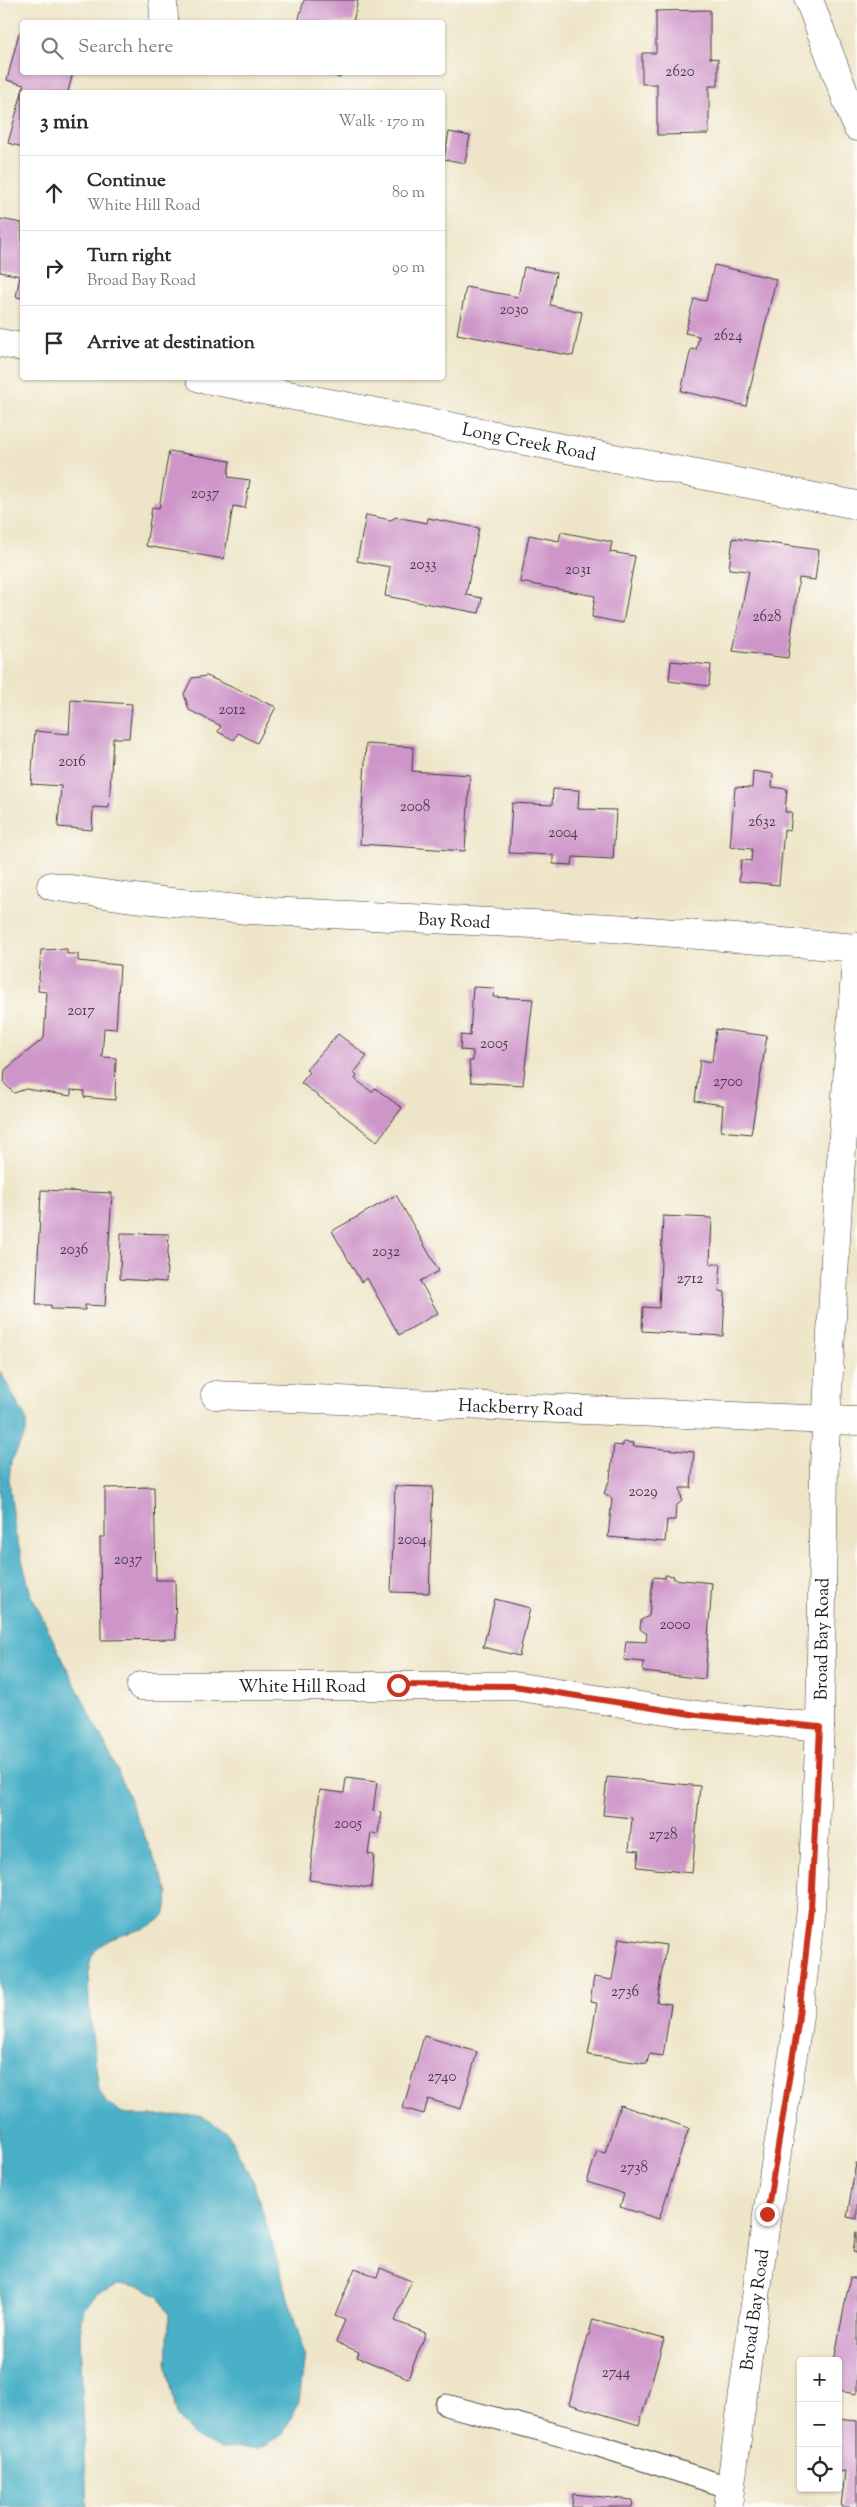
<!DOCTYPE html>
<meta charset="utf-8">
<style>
:root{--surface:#fff;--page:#f2f2f3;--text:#2b2b33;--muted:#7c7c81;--line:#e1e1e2}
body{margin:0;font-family:"Sorts Mill Goudy",serif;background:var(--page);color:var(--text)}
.controls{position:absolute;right:15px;bottom:15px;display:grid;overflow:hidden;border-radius:5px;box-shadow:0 1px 4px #0004}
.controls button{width:45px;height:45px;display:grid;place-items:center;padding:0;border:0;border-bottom:1px solid var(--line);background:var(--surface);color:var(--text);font:25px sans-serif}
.stop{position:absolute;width:15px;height:15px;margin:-11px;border:4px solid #c8321e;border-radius:50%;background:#fff}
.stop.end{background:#c8321e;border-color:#fff;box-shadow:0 1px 5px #0008}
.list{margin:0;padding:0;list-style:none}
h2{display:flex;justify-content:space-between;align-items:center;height:65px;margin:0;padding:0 20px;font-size:21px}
h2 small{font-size:16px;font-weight:400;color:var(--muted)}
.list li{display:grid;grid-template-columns:32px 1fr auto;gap:15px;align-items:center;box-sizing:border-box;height:75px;padding:0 20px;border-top:1px solid var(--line)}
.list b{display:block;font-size:19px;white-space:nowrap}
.list p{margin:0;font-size:16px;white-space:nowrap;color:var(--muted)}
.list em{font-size:16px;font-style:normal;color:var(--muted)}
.icon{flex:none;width:28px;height:28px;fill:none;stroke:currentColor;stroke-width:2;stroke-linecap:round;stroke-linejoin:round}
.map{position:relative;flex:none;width:857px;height:2507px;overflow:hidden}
.search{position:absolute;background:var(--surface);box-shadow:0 1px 4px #0004;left:20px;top:20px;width:425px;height:55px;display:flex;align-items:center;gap:12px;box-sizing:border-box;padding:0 18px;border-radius:5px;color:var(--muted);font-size:19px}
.panel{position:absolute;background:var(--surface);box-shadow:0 1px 4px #0004;left:20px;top:90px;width:425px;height:290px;border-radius:5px}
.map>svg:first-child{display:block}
.water{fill:#49b0c8;stroke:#326672}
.building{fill:#ce95c9}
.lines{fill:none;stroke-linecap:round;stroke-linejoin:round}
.lane-casing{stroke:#3c3a36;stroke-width:23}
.street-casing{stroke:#3c3a36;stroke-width:29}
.lane{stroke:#fff;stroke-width:21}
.street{stroke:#fff;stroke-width:28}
.route{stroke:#c8321e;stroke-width:6}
.labels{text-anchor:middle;stroke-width:4;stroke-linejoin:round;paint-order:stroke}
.number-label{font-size:15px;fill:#483a47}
.street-label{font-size:18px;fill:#1c1c1c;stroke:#fdfcf7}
</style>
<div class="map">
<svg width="857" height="2507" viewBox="0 0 857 2507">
<rect width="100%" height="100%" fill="#fdfcf7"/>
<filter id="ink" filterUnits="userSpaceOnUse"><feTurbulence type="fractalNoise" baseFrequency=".02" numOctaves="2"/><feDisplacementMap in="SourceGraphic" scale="10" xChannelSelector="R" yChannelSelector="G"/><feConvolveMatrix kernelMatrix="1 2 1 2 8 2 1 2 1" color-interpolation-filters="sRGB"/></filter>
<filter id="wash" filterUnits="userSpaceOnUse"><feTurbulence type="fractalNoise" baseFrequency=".0096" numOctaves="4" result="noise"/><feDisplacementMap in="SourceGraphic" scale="20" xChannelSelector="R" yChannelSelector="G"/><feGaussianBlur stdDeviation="1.12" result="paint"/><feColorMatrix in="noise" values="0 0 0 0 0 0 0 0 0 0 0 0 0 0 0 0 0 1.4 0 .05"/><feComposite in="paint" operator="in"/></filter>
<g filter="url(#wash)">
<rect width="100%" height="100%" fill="#eee5c8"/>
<path class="water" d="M 0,1371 L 26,1419 L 26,1432 L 11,1462 L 9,1479 L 15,1532 L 31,1595 L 118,1771 L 168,1893 C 167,1898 168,1904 167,1908 C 159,1937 105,1928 92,1956 C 82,1979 96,2062 99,2090 L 107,2104 L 122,2113 L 143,2116 L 200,2115 L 227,2132 L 254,2183 L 305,2355 L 299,2402 L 283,2434 L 259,2448 L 220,2449 L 195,2437 L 177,2415 L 167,2369 L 169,2315 L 159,2296 L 141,2286 L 118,2285 L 98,2293 L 84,2308 L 80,2335 L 87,2507 L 0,2507 Z"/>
<g id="blocks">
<g class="building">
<polygon points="304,0 358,0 353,22 298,22"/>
<polygon points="710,10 710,58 718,59 718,86 709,86 709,134 657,135 657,84 642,84 642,53 656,53 656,11"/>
<polygon points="19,33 22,34 22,72 73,72 68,92 22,92 22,147 8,143 24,85 7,80"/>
<polygon points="322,72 341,72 340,78"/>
<polygon points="449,132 470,136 465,163 444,159"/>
<polygon points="0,219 22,223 22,298 16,297 20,276 0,272"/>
<polygon points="714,265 776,279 746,406 681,391 691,349 696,350 699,336 685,333 694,299 706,301"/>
<polygon points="524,267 556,273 550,305 582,312 573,356 457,334 466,287 518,297"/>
<polygon points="169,451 230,461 228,477 250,480 245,508 233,506 224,559 146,546 152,507 159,508"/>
<polygon points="366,515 391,520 396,517 427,523 428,518 479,528 466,595 482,598 479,613 385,596 390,567 357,561"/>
<polygon points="561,532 612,542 610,552 635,556 623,623 592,617 595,596 520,582 529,535 559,541"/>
<polygon points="733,538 819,550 815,580 799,578 788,658 733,651 749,571 729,569"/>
<polygon points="671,661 711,665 709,686 669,681"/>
<polygon points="207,676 276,707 257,743 238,733 234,740 218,732 221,726 189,710 184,694 192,678"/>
<polygon points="71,700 132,704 129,738 113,738 109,808 93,807 92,830 58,827 61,786 31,784 35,731 69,734"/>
<polygon points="366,744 413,747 412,771 470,775 465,851 360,844"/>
<polygon points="753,771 773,774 772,787 787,789 785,812 792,812 790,831 784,830 779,885 739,881 741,860 751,861 752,849 730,847 735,787 752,788"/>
<polygon points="553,789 579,790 578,809 616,810 613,859 573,857 572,865 553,864 553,855 509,853 512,803 552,805"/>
<polygon points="67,949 67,954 78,954 78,961 120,965 116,1029 104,1028 102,1057 116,1058 115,1100 84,1097 84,1091 71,1090 71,1096 26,1089 14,1093 4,1083 5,1070 44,1038 47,992 38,991 41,950"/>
<polygon points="473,987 494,988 493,997 533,999 523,1085 471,1082 469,1061 473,1061 473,1051 460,1050 461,1035 470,1036"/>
<polygon points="716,1029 767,1036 751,1134 721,1131 723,1105 695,1101 700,1060 712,1062"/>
<polygon points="338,1034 367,1056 354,1073 357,1076 355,1079 372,1092 375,1088 402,1108 377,1141 301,1083 310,1072 306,1070"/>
<polygon points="41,1190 112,1193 105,1306 85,1305 85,1310 51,1309 51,1305 36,1305"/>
<polygon points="396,1195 439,1271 420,1281 438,1313 399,1335 367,1278 361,1282 332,1231"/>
<polygon points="663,1216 712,1218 710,1264 721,1264 719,1291 725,1292 723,1336 642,1331 643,1307 659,1308"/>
<polygon points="121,1233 169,1234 166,1282 120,1279"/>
<polygon points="623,1442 634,1443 633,1446 694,1452 691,1488 680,1488 682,1501 676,1506 675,1520 667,1520 665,1542 608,1537 612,1498 604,1493 610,1479 614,1445 623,1446"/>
<polygon points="395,1486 433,1487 429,1593 391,1592"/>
<polygon points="154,1487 156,1580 175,1580 176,1639 101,1640 100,1537 105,1537 105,1488"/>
<polygon points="665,1575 674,1576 673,1579 712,1583 705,1679 643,1672 644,1662 624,1660 626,1641 646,1642 647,1634 640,1629 641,1620 649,1616 653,1577 665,1578"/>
<polygon points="495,1599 530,1608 519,1656 483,1647"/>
<polygon points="607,1777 700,1786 692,1873 637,1867 639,1851 629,1850 632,1818 603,1815"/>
<polygon points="346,1778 377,1782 373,1811 381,1812 378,1834 371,1833 368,1854 374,1855 371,1888 309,1880 320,1790 344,1793"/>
<polygon points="619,1938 666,1945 657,2002 671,2004 663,2056 649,2054 647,2064 588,2055 597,2003 590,2002 594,1977 612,1980"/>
<polygon points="424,2036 477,2052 461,2109 428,2099 424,2114 403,2108"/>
<polygon points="620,2105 689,2128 659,2219 620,2207 624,2194 587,2182 597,2151 605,2153"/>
<polygon points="856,2163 857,2163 857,2219 847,2217"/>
<polygon points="856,2232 857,2232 857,2253 853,2252"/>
<polygon points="355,2268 377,2277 380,2268 411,2281 395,2321 426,2333 408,2378 357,2357 359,2352 336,2342 345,2320 335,2316"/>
<polygon points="850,2277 857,2279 857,2394 838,2391 838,2361 834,2361"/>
<polygon points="593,2319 664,2339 639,2425 569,2404"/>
<polygon points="838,2419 857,2421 857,2507 841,2507 845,2472 838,2471"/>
<polygon points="573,2494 633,2500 632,2507 572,2507"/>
</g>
</g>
</g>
<g filter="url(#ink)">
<use href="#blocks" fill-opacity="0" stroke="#3c3a36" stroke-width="1"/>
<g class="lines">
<g class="lane-casing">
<polyline id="lane" points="446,2405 596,2445 731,2488"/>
</g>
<g class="street-casing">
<g id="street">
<polyline points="163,0 164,20"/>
<polyline points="809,0 857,127"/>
<polyline points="0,343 22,347"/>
<path id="s1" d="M 200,378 L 857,505"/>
<path id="s2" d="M 51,886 L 125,897 L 247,910 L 613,928 L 857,948"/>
<path id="s3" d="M 215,1395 L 857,1421"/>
<path id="s4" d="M 141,1686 L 514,1686 L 697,1715 L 820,1727"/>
<path id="s5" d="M 728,2507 L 767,2214 L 798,2024 L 811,1908 L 820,1727 L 824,1467 L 838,1202 L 857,947"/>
</g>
</g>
<use href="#lane" class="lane"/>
<use href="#street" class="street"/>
</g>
</g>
<g class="lines" filter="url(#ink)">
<polyline class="route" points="398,1685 514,1686 697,1715 820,1727 811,1908 798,2024 767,2214"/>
</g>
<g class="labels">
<g class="number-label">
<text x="680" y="76">2620</text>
<text x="514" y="314">2030</text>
<text x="728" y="340">2624</text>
<text x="205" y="498">2037</text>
<text x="423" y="569">2033</text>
<text x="578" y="574">2031</text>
<text x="767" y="621">2628</text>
<text x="232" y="714">2012</text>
<text x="72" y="766">2016</text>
<text x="415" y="811">2008</text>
<text x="762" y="826">2632</text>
<text x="563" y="837">2004</text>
<text x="81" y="1015">2017</text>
<text x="494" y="1048">2005</text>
<text x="728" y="1086">2700</text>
<text x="74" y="1254">2036</text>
<text x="386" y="1256">2032</text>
<text x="690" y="1283">2712</text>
<text x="643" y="1496">2029</text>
<text x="412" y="1544">2004</text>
<text x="128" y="1564">2037</text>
<text x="675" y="1629">2000</text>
<text x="348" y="1828">2005</text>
<text x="663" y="1839">2728</text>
<text x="625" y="1996">2736</text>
<text x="442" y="2081">2740</text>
<text x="634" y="2172">2738</text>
<text x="616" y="2377">2744</text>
</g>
<g class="street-label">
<text dy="6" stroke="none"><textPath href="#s1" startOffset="335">Long Creek Road</textPath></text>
<text dy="6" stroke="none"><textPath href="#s2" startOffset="405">Bay Road</textPath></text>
<text dy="6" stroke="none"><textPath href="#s3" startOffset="306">Hackberry Road</textPath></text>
<text dy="6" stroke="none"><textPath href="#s5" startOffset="874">Broad Bay Road</textPath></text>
<text dy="6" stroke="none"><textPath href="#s4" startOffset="161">White Hill Road</textPath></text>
<text dy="6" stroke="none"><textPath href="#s5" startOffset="199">Broad Bay Road</textPath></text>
</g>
</g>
</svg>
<div class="controls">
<button>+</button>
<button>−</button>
<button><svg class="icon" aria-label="locate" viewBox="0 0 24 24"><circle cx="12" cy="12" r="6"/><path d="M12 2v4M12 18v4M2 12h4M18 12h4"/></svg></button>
</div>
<div class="stop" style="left:398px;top:1685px"></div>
<div class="stop end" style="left:767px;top:2214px"></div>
<div class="search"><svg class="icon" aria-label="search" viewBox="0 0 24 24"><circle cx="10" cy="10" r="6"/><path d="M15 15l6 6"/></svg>Search here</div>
<section class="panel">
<h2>3 min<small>Walk · 170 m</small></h2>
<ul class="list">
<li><svg class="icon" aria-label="ahead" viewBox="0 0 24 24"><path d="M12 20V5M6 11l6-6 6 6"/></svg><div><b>Continue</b><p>White Hill Road</p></div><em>80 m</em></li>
<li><svg class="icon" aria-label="right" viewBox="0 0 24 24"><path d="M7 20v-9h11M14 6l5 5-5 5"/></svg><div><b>Turn right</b><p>Broad Bay Road</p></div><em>90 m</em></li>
<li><svg class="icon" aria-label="arrive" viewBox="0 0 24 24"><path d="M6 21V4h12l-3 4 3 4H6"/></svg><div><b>Arrive at destination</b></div></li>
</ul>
</section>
</div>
